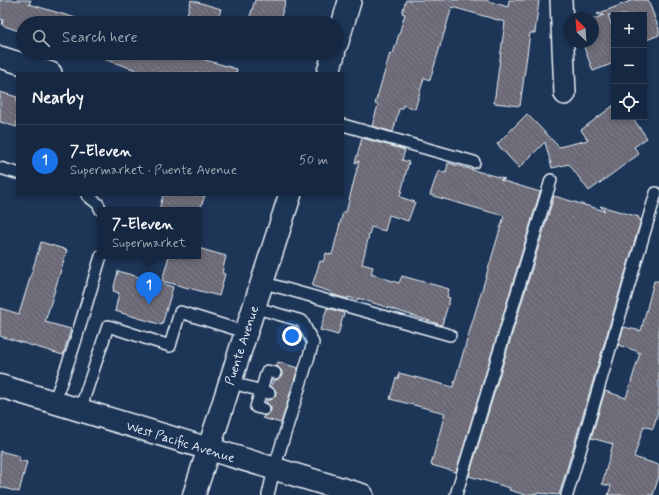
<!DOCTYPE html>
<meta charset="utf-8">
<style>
:root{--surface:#162841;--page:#1f3048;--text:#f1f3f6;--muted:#9ea6b1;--line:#35445a;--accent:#1a73e8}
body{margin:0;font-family:Mynerve,sans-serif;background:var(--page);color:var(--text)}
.controls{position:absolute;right:12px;top:12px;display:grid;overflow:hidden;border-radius:0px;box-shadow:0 2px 6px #0003}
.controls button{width:36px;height:36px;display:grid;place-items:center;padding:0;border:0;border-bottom:1px solid var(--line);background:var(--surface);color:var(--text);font:20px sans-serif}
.compass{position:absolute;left:563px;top:12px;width:36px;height:36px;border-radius:50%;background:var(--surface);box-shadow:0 2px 6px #0003;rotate:335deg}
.you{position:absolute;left:292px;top:336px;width:14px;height:14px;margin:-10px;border:3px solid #fff;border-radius:50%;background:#1a73e8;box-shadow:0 0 0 6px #1a73e833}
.badge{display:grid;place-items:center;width:26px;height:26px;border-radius:50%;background:var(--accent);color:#fff;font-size:13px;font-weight:700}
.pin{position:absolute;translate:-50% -33px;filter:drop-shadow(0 1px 2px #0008)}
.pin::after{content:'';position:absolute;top:21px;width:14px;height:12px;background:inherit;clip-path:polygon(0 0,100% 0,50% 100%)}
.popup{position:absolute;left:97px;top:207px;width:104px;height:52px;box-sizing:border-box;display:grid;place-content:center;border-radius:0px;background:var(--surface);filter:drop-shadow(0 1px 3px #0005);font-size:13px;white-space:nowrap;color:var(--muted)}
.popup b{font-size:15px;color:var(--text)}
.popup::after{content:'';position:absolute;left:50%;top:100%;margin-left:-8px;border:8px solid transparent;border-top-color:var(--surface)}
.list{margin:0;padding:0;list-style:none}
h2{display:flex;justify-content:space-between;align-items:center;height:52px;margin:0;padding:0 16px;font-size:17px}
h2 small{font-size:13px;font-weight:400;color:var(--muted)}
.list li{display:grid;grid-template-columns:26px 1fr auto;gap:12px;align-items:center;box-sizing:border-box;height:72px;padding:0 16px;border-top:1px solid var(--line)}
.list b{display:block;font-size:15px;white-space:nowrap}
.list p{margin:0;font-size:13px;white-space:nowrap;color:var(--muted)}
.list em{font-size:13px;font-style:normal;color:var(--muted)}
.icon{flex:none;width:22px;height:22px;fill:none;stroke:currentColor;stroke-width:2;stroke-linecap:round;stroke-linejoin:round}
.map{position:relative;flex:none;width:659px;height:495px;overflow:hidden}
.search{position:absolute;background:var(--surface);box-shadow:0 2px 6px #0003;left:16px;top:16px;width:328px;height:44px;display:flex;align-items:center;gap:10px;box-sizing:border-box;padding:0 14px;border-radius:22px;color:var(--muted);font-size:15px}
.panel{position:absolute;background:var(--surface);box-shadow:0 2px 6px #0003;left:16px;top:72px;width:328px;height:124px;border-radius:0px}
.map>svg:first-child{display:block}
.building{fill:url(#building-back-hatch);stroke:#e8f1f8}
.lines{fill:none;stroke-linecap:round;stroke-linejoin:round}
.lane-casing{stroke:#e8f1f8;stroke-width:14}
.street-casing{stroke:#e8f1f8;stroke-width:24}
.secondary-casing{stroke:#e8f1f8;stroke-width:25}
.lane{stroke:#1d3557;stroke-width:11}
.street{stroke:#1d3557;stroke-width:21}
.secondary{stroke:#1d3557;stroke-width:22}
.labels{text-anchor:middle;stroke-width:3;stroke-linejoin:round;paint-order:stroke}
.street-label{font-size:13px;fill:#e8f1f8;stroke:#1d3557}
</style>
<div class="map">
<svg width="659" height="495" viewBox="0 0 659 495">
<defs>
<pattern id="building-back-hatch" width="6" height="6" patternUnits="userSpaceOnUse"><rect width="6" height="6" fill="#6a6974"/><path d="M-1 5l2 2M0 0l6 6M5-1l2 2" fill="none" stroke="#7f7f89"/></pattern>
</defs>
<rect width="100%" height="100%" fill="#1d3557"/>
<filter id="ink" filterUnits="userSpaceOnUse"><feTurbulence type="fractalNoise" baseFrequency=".025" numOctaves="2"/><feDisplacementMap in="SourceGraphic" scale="8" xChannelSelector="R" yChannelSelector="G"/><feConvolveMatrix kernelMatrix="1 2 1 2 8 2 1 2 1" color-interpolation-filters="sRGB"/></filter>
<g filter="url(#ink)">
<g class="building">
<polygon points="0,0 31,0 29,4 79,19 79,23 23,23 21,32 2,25 3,20 0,19"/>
<polygon points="191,0 221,9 217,23 202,23 186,18"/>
<polygon points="255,0 286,0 279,23 248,23"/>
<polygon points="406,0 485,0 508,7 509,0 539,0 535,33 530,33 520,106 494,103 505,22 452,7 430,80 424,78 415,109 403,105 402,109 399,109 393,132 372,126 378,105 375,104 386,67 390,53 393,54 405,14 402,13"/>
<polygon points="633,0 648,0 659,29 659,35 644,41 644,15 608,15 614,32 614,63 593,71 582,42 593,42 593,19 604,15 597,14"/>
<polygon points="98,53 196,53 195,57 237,69 236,73 145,73 98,57"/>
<polygon points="0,92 17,97 17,127 0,122"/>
<polygon points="614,105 614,117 632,117 647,138 634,147 639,154 589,191 569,164 552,168 545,142 519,168 497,144 527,114 559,147 588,140 581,130"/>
<polygon points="362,138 405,150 402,160 409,162 408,165 400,197 415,202 408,221 389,215 385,231 371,227 362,264 373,267 371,274 399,283 402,276 449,289 447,297 450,298 442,325 358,298 358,300 348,297 348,299 331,294 331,292 312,286 320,261 323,262 326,253 332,255 343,212 346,212 359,161 355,163"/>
<polygon points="448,163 505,179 500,180 540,192 456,472 431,465 445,413 390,399 396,378 398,379 399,373 453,387 504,216 430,195 437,174 438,174 439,171 446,173"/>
<polygon points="163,195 205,195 200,210 159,210"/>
<polygon points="554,196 605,211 600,206 639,217 638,219 641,220 559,495 538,493 526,495 509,490 510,488 469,476"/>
<polygon points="41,242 67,250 45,322 71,329 63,355 0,336 0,308 19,314"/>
<polygon points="198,248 226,256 222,273 225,274 219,296 162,281 169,256 198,256"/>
<polygon points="118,271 173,287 162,325 115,311 119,293 113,291"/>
<polygon points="654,281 659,281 659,407 653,429 644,426 634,457 659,465 659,476 653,495 608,495 611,486 602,484 613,444 591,438 605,391 626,398 640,353 637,352 637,351 618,345 624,327 641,331"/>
<polygon points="327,308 344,313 338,335 320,330"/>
<polygon points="278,362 298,368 281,423 262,418 271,411 271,407 266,402 267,400 271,400 276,395 276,391 271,386 273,380 277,380 282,375 282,371 277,366"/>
<polygon points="0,451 19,456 19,460 27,462 19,492 0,487"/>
</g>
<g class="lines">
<g class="lane-casing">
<g id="lane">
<polyline points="343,125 474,162"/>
<polyline points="0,168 17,173"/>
<polyline points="87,195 98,204 101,210"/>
<polyline points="261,282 450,335"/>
<polyline points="253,307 302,321 313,343 274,469 268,495"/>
<polyline points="229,382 269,393"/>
<polyline points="54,402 73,349 101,256"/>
<polyline points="264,409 256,407 267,371 275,373"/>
<polyline points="80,410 108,326 170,346 180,312 245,332"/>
<polyline points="456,495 551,180"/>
<polyline points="567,495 656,193"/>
</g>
</g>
<g class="street-casing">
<g id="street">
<polyline points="561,0 565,94"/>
<polyline points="0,57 51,73"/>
</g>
</g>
<g class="secondary-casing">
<g id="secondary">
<polyline points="337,43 350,0"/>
<polyline points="328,73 334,53"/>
<polyline points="0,386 362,495"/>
<polyline points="194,495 290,195"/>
</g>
</g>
<use href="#lane" class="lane"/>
<use href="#street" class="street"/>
<use href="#secondary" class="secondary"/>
</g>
</g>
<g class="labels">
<g class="street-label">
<text transform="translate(241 345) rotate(-72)" y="5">Puente Avenue</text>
<text transform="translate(181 441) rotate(17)" y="5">West Pacific Avenue</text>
</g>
</g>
</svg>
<div class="controls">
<button>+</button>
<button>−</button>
<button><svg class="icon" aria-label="locate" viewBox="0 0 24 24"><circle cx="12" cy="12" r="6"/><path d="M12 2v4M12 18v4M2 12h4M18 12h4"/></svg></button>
</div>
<svg class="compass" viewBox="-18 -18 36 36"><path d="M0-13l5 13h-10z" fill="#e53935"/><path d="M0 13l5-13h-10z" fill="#9ea6b1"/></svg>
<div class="you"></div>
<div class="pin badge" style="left:149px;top:305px">1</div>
<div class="popup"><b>7-Eleven</b>Supermarket</div>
<div class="search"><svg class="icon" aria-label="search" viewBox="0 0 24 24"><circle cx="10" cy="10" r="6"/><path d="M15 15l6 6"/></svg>Search here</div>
<section class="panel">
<h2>Nearby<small></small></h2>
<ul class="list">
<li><span class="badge">1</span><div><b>7-Eleven</b><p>Supermarket · Puente Avenue</p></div><em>50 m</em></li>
</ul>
</section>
</div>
